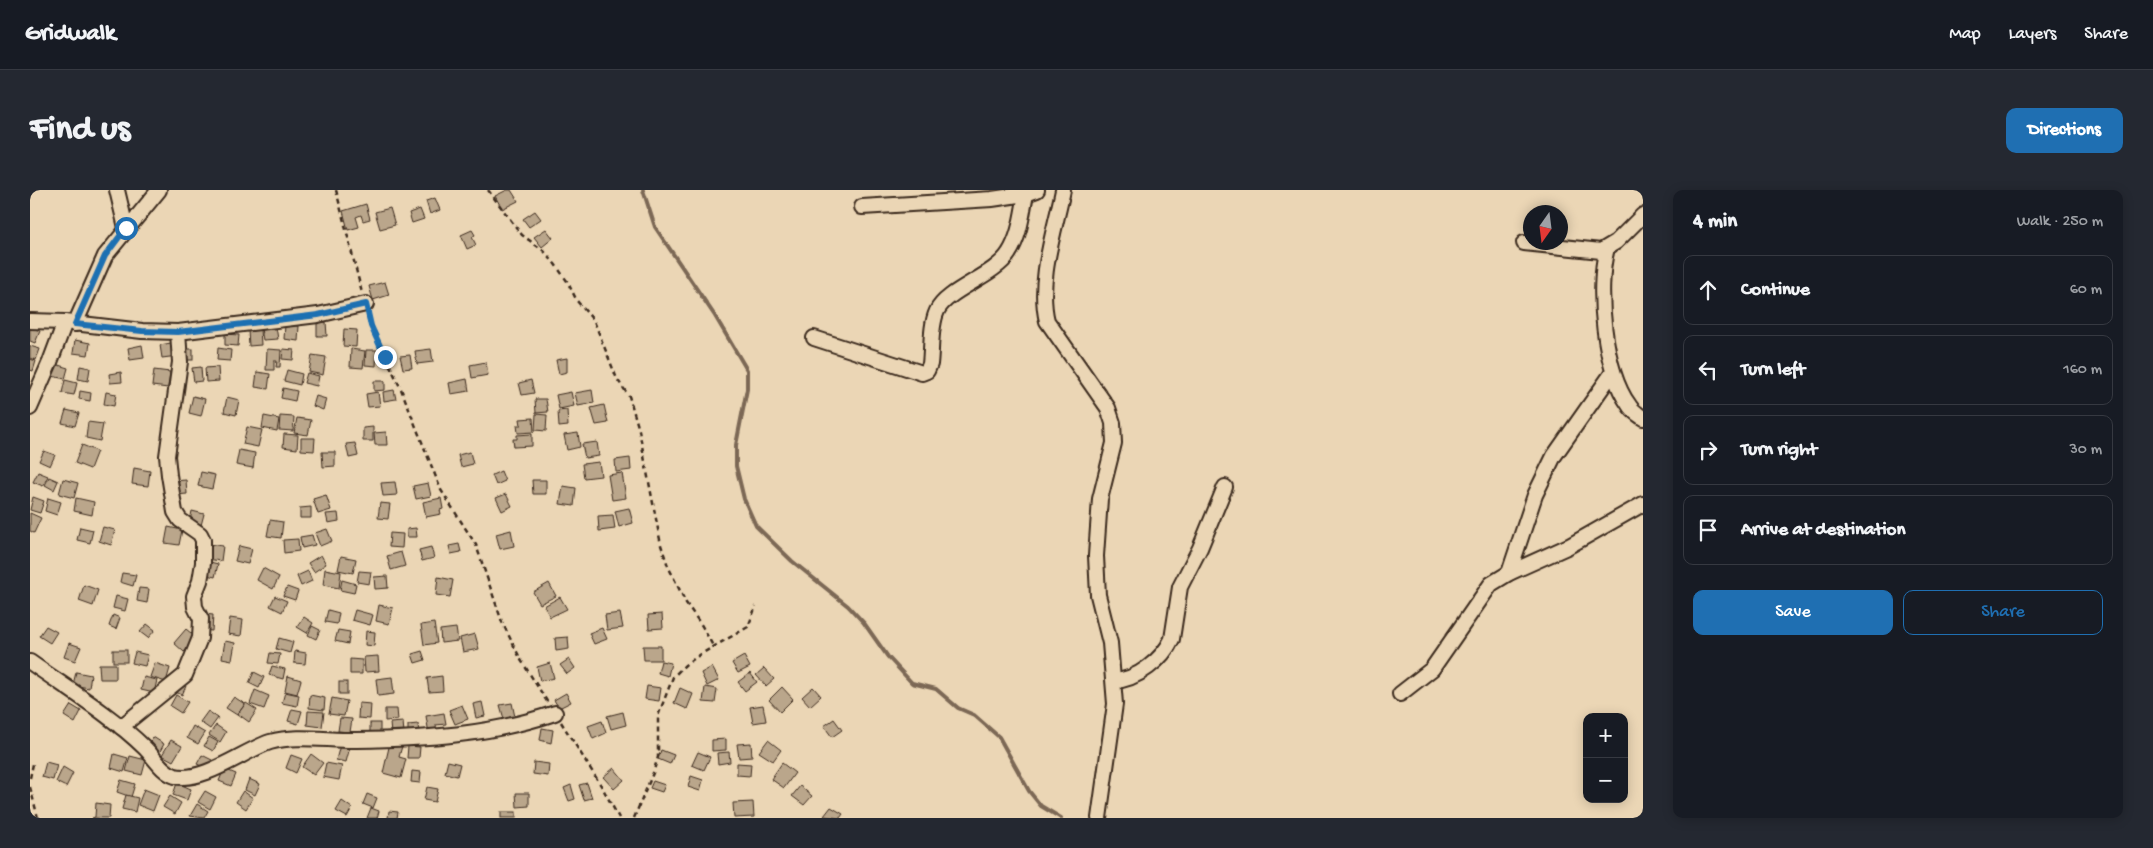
<!DOCTYPE html>
<meta charset="utf-8">
<style>
:root{--surface:#171b24;--page:#242831;--text:#f1f3f6;--muted:#9ea1a6;--line:#363941;--accent:#1f6fb2}
body{margin:0;font-family:"Gochi Hand",sans-serif;background:var(--page);color:var(--text)}
.controls{position:absolute;right:15px;bottom:15px;display:grid;overflow:hidden;border-radius:10px;box-shadow:0 2px 12px #0003}
.controls button{width:45px;height:45px;display:grid;place-items:center;padding:0;border:0;border-bottom:1px solid var(--line);background:var(--surface);color:var(--text);font:25px sans-serif}
.compass{position:absolute;left:1493px;top:15px;width:45px;height:45px;border-radius:50%;background:var(--surface);box-shadow:0 2px 12px #0003;rotate:194deg}
.stop{position:absolute;width:15px;height:15px;margin:-11px;border:4px solid #1f6fb2;border-radius:50%;background:#fff}
.stop.end{background:#1f6fb2;border-color:#fff;box-shadow:0 1px 5px #0008}
.list{margin:0;padding:0;list-style:none}
h2{display:flex;justify-content:space-between;align-items:center;height:65px;margin:0;padding:0 20px;font-size:21px}
h2 small{font-size:16px;font-weight:400;color:var(--muted)}
.list li{display:grid;grid-template-columns:32px 1fr auto;gap:15px;align-items:center;box-sizing:border-box;height:70px;margin:0 10px 10px;padding:0 10px;border:1px solid var(--line);border-radius:10px}
.list b{display:block;font-size:19px;white-space:nowrap}
.list em{font-size:16px;font-style:normal;color:var(--muted)}
.actions{display:flex;gap:10px;padding:15px 20px}
.actions a{flex:1;padding:11px 0;border:1px solid var(--accent);border-radius:10px;text-align:center;font-size:18px;color:var(--accent)}
.actions .main{background:var(--accent);color:#fff}
.icon{flex:none;width:28px;height:28px;fill:none;stroke:currentColor;stroke-width:2;stroke-linecap:round;stroke-linejoin:round}
.map{position:relative;flex:none;width:1613px;height:628px;overflow:hidden;border-radius:10px}
header{display:flex;align-items:center;gap:30px;box-sizing:border-box;height:70px;padding:0 25px;background:var(--surface);border-bottom:1px solid var(--line)}
header strong{font-size:24px}
nav{display:flex;gap:28px;margin-inline-start:auto;font-size:18px}
.intro{display:flex;align-items:center;justify-content:space-between;box-sizing:border-box;height:120px;padding:0 30px}
h1{margin:0;font-size:35px}
.button{padding:12px 22px;border-radius:10px;background:var(--accent);color:#fff;font-size:18px;font-weight:700}
main{display:flex;gap:30px;padding:0 30px}
aside{flex:1;background:var(--surface);border-radius:10px;box-shadow:0 2px 12px #0003}
.map>svg:first-child{display:block}
.lines{fill:none;stroke-linecap:round;stroke-linejoin:round}
.stream{stroke:#7b6855;stroke-width:4}
.building{fill:#baa68b;stroke:#3b2a1e}
.minor-casing{stroke:#3b2a1e;stroke-width:18}
.path{stroke:#3b2a1e;stroke-width:2.5;stroke-dasharray:5 4;stroke-linecap:butt}
.minor{stroke:#ebd6b5;stroke-width:14}
.route{stroke:#1f6fb2;stroke-width:6}
</style>
<header>
<strong>Gridwalk</strong>
<nav><a>Map</a><a>Layers</a><a>Share</a></nav>
</header>
<div class="intro"><h1>Find us</h1><a class="button">Directions</a></div>
<main>
<div class="map">
<svg width="1613" height="628" viewBox="0 0 1613 628">
<rect width="100%" height="100%" fill="#ebd6b5"/>
<filter id="ink" filterUnits="userSpaceOnUse"><feTurbulence type="fractalNoise" baseFrequency=".02" numOctaves="2"/><feDisplacementMap in="SourceGraphic" scale="10" xChannelSelector="R" yChannelSelector="G"/><feConvolveMatrix kernelMatrix="1 2 1 2 8 2 1 2 1" color-interpolation-filters="sRGB"/></filter>
<g filter="url(#ink)">
<g class="lines">
<polyline class="stream" points="613,0 625,37 685,126 717,180 717,199 706,255 706,276 714,309 726,336 762,371 818,416 834,433 858,467 882,493 906,499 928,518 944,525 969,547 999,601 1011,616 1031,628"/>
</g>
<g class="building">
<polygon points="477,0 481,0 488,11 472,19 465,6"/>
<polygon points="405,8 410,20 400,24 396,11"/>
<polygon points="336,14 340,29 333,31 331,25 326,27 329,37 318,40 313,21"/>
<polygon points="360,18 365,35 350,39 345,22"/>
<polygon points="390,19 394,29 382,33 379,23"/>
<polygon points="505,21 511,29 499,37 493,29"/>
<polygon points="516,39 523,48 512,57 504,47"/>
<polygon points="442,40 445,45 442,47 446,55 437,59 431,45"/>
<polygon points="355,92 359,105 343,110 339,96"/>
<polygon points="296,132 297,146 287,146 287,133"/>
<polygon points="255,135 269,136 268,151 254,149"/>
<polygon points="0,137 10,141 5,153 0,151"/>
<polygon points="246,137 248,149 233,150 231,139"/>
<polygon points="230,139 231,155 219,156 218,140"/>
<polygon points="314,139 327,140 326,157 313,156"/>
<polygon points="195,144 209,145 208,156 195,155"/>
<polygon points="45,150 60,153 58,165 43,163"/>
<polygon points="146,152 148,166 132,168 130,155"/>
<polygon points="112,155 114,168 100,170 98,158"/>
<polygon points="0,156 10,159 6,170 0,168"/>
<polygon points="188,158 201,160 200,171 187,170"/>
<rect x="151" y="159" width="12" height="11"/>
<polygon points="237,159 251,160 250,177 246,177 247,171 244,171 244,180 236,180"/>
<polygon points="253,159 264,160 263,170 252,169"/>
<polygon points="321,159 335,161 333,178 320,177"/>
<polygon points="401,159 403,172 387,174 385,161"/>
<polygon points="336,160 347,160 346,176 335,175"/>
<polygon points="282,165 296,167 293,185 279,182"/>
<polygon points="380,165 382,178 373,179 370,166"/>
<polygon points="537,168 537,182 529,184 526,170"/>
<polygon points="0,169 6,171 3,181 0,180"/>
<polygon points="456,172 458,185 442,188 440,175"/>
<polygon points="25,174 38,178 35,189 22,186"/>
<polygon points="50,176 60,178 58,191 48,189"/>
<polygon points="171,177 172,191 164,192 162,178"/>
<polygon points="188,177 189,191 176,192 175,178"/>
<polygon points="124,180 140,182 138,198 122,196"/>
<polygon points="257,180 272,184 270,195 254,191"/>
<polygon points="91,182 92,192 80,193 79,184"/>
<polygon points="227,182 240,184 238,199 225,197"/>
<polygon points="277,183 289,186 287,196 274,193"/>
<polygon points="437,189 439,201 421,204 419,193"/>
<polygon points="35,190 47,193 44,205 32,203"/>
<polygon points="501,190 504,203 492,205 489,193"/>
<polygon points="344,191 355,191 355,200 344,201"/>
<polygon points="253,198 267,201 265,211 251,208"/>
<polygon points="364,200 366,209 354,211 353,202"/>
<polygon points="562,200 564,213 548,216 545,203"/>
<polygon points="50,201 61,203 60,211 49,209"/>
<polygon points="76,202 86,204 84,216 74,214"/>
<polygon points="348,202 350,216 338,217 336,204"/>
<polygon points="541,202 544,216 529,219 526,205"/>
<polygon points="163,206 175,209 171,226 159,223"/>
<polygon points="286,206 296,209 293,220 283,216"/>
<polygon points="197,207 209,210 206,225 194,222"/>
<polygon points="505,209 516,209 518,222 506,223"/>
<polygon points="574,215 578,233 566,235 561,218"/>
<polygon points="36,220 49,223 45,236 32,233"/>
<polygon points="537,220 538,236 529,237 528,221"/>
<polygon points="506,224 517,225 516,241 505,240"/>
<polygon points="234,226 249,229 247,241 232,238"/>
<polygon points="250,226 264,227 263,241 249,240"/>
<polygon points="267,228 281,230 278,245 264,243"/>
<polygon points="503,228 504,242 488,243 487,235 491,235 490,229"/>
<polygon points="58,232 73,234 70,251 56,248"/>
<polygon points="217,237 232,240 228,257 213,254"/>
<polygon points="343,237 343,251 333,251 333,238"/>
<polygon points="356,242 357,255 345,255 344,243"/>
<polygon points="548,243 550,257 537,260 534,245"/>
<polygon points="254,244 268,245 267,259 253,257"/>
<polygon points="502,244 502,256 484,257 483,249 487,249 487,245"/>
<polygon points="271,248 285,248 284,261 271,260"/>
<polygon points="567,252 569,266 555,268 552,254"/>
<polygon points="325,253 328,266 319,268 316,254"/>
<polygon points="52,255 67,261 60,279 45,273"/>
<polygon points="209,260 225,263 223,278 206,275"/>
<polygon points="14,261 25,265 20,276 9,271"/>
<polygon points="292,262 305,262 305,276 293,277"/>
<polygon points="440,262 443,274 431,277 428,265"/>
<polygon points="600,268 601,280 586,282 585,270"/>
<polygon points="569,272 571,286 554,288 552,274"/>
<polygon points="104,278 120,281 118,296 102,294"/>
<polygon points="471,281 475,291 466,295 462,285"/>
<polygon points="8,282 18,286 13,296 3,292"/>
<polygon points="171,282 185,285 182,299 168,296"/>
<polygon points="592,283 596,308 582,310 578,285"/>
<polygon points="19,287 28,291 24,300 15,295"/>
<polygon points="33,289 48,293 44,308 29,304"/>
<polygon points="156,290 157,304 145,305 143,291"/>
<polygon points="502,290 516,290 516,304 503,304"/>
<polygon points="365,292 367,305 353,306 351,293"/>
<polygon points="398,293 401,306 386,309 383,296"/>
<polygon points="533,296 546,298 544,316 530,314"/>
<polygon points="476,304 482,316 472,321 466,308"/>
<polygon points="296,305 301,320 288,324 283,309"/>
<polygon points="3,307 14,311 10,323 0,320"/>
<polygon points="18,308 31,312 27,325 15,321"/>
<polygon points="46,308 64,312 62,325 44,321"/>
<polygon points="411,308 413,319 410,320 411,324 396,327 393,312"/>
<polygon points="350,313 360,314 358,329 348,328"/>
<polygon points="281,317 281,328 270,328 270,318"/>
<polygon points="599,318 603,333 589,337 585,321"/>
<polygon points="162,321 174,324 170,339 159,336"/>
<polygon points="0,323 11,328 4,343 0,341"/>
<polygon points="308,323 309,331 298,333 296,324"/>
<polygon points="583,325 585,339 569,341 568,326"/>
<polygon points="240,330 253,332 251,348 237,346"/>
<polygon points="50,337 63,340 60,353 47,350"/>
<polygon points="73,337 85,340 81,355 69,351"/>
<polygon points="138,337 152,340 149,355 135,353"/>
<polygon points="386,338 387,347 377,347 377,339"/>
<polygon points="297,339 302,351 290,356 285,343"/>
<polygon points="481,340 484,356 470,359 466,344"/>
<polygon points="360,343 373,344 372,358 359,357"/>
<polygon points="282,345 285,355 272,358 270,347"/>
<polygon points="268,349 269,361 254,363 253,350"/>
<polygon points="178,354 193,356 191,371 176,369"/>
<polygon points="429,354 431,362 421,364 419,356"/>
<polygon points="209,356 222,359 218,374 205,371"/>
<polygon points="401,357 404,368 392,371 389,360"/>
<polygon points="371,362 375,376 361,380 357,366"/>
<polygon points="291,365 296,374 284,382 278,373"/>
<polygon points="311,366 326,369 323,383 308,380"/>
<polygon points="176,371 188,374 185,387 173,384"/>
<polygon points="233,378 249,387 243,399 227,390"/>
<polygon points="295,379 311,382 309,398 293,395"/>
<polygon points="278,381 282,391 271,396 267,386"/>
<polygon points="329,381 341,382 339,394 327,392"/>
<polygon points="92,383 106,385 103,396 90,392"/>
<polygon points="357,386 358,398 345,399 344,387"/>
<polygon points="408,387 423,390 420,407 406,405"/>
<polygon points="312,390 326,394 324,403 310,400"/>
<polygon points="519,393 526,406 510,414 503,402"/>
<polygon points="54,395 68,400 63,416 49,411"/>
<polygon points="257,397 268,401 265,410 253,406"/>
<polygon points="109,398 119,399 117,413 107,411"/>
<polygon points="86,406 98,409 95,421 83,418"/>
<polygon points="245,406 257,411 252,422 240,416"/>
<polygon points="530,407 537,419 520,427 514,416"/>
<polygon points="349,415 363,418 359,434 346,431"/>
<polygon points="298,420 309,423 307,434 295,432"/>
<polygon points="325,420 343,425 340,435 322,430"/>
<polygon points="590,423 593,438 577,440 575,425"/>
<polygon points="174,424 183,425 182,441 172,440"/>
<polygon points="632,424 633,438 619,439 618,425"/>
<polygon points="83,425 90,428 86,439 79,436"/>
<polygon points="274,427 283,433 277,443 267,437"/>
<polygon points="200,428 213,430 211,446 198,444"/>
<polygon points="404,433 407,453 394,455 391,435"/>
<polygon points="117,434 125,440 118,448 110,442"/>
<polygon points="16,436 27,442 20,453 9,446"/>
<polygon points="282,436 290,440 286,449 278,445"/>
<polygon points="426,438 428,451 411,453 410,440"/>
<polygon points="572,438 577,449 564,454 559,443"/>
<polygon points="156,439 167,448 154,462 144,453"/>
<polygon points="308,440 320,442 318,454 305,451"/>
<polygon points="336,441 345,442 344,456 335,455"/>
<polygon points="445,444 449,459 433,462 430,448"/>
<polygon points="538,447 539,459 526,461 525,448"/>
<polygon points="249,448 263,452 260,463 246,459"/>
<polygon points="195,451 205,453 202,470 192,468"/>
<polygon points="39,453 51,457 45,471 34,467"/>
<polygon points="613,456 631,456 631,470 614,470"/>
<rect x="83" y="460" width="14" height="12"/>
<polygon points="265,461 276,463 275,474 264,473"/>
<polygon points="392,461 395,470 385,473 382,464"/>
<polygon points="105,462 118,465 115,476 102,473"/>
<polygon points="240,463 250,464 248,474 238,473"/>
<polygon points="348,466 349,481 335,482 334,467"/>
<polygon points="714,466 720,477 708,483 702,473"/>
<polygon points="320,469 332,470 332,484 320,484"/>
<polygon points="539,469 545,478 537,484 530,475"/>
<polygon points="631,471 641,473 638,486 628,483"/>
<polygon points="125,473 140,478 136,492 120,487"/>
<polygon points="520,473 524,488 510,491 507,477"/>
<polygon points="69,474 86,474 86,489 70,489"/>
<polygon points="242,476 255,479 253,489 239,485"/>
<polygon points="682,477 689,490 677,496 671,483"/>
<polygon points="734,478 744,489 736,496 726,485"/>
<polygon points="46,482 61,485 59,498 43,495"/>
<polygon points="224,482 234,487 229,498 219,493"/>
<polygon points="720,483 727,492 715,501 708,492"/>
<polygon points="258,486 271,490 267,504 255,501"/>
<polygon points="412,486 413,501 399,502 397,488"/>
<polygon points="114,487 127,490 124,503 111,500"/>
<polygon points="362,487 364,504 348,506 346,489"/>
<polygon points="149,492 156,496 152,505 144,501"/>
<rect x="309" y="492" width="8" height="12"/>
<polygon points="617,496 631,498 629,511 615,509"/>
<polygon points="675,497 687,499 685,513 673,512"/>
<polygon points="752,497 763,509 750,522 739,510"/>
<polygon points="783,497 791,506 780,516 772,507"/>
<polygon points="650,498 663,504 657,519 644,513"/>
<polygon points="225,500 239,506 234,519 220,514"/>
<polygon points="255,502 269,505 267,516 252,513"/>
<polygon points="536,503 541,512 529,518 524,510"/>
<polygon points="146,505 158,512 151,523 140,516"/>
<polygon points="280,505 295,508 294,520 279,518"/>
<polygon points="204,507 215,514 207,525 196,518"/>
<polygon points="302,508 317,511 314,526 299,524"/>
<polygon points="452,512 455,526 446,528 443,514"/>
<polygon points="216,513 227,520 219,532 208,524"/>
<polygon points="329,513 341,514 340,529 328,528"/>
<polygon points="482,513 485,527 474,529 470,515"/>
<polygon points="41,515 51,521 45,533 34,526"/>
<polygon points="432,515 438,529 425,534 419,520"/>
<polygon points="733,515 736,531 723,533 720,517"/>
<polygon points="262,519 272,521 268,534 258,531"/>
<polygon points="355,519 367,519 368,530 355,531"/>
<polygon points="178,521 188,528 180,539 170,532"/>
<polygon points="278,521 294,522 292,537 277,535"/>
<polygon points="593,522 596,535 581,539 577,526"/>
<polygon points="414,523 416,534 406,535 407,543 399,544 396,526"/>
<polygon points="310,528 322,529 320,542 308,541"/>
<polygon points="804,529 812,540 802,547 794,536"/>
<polygon points="572,531 576,543 563,549 558,536"/>
<polygon points="373,532 374,543 361,544 360,533"/>
<rect x="340" y="533" width="10" height="13"/>
<polygon points="388,534 389,544 378,544 378,535"/>
<polygon points="186,535 196,542 190,552 179,545"/>
<polygon points="163,536 175,543 168,554 157,548"/>
<polygon points="512,538 523,540 521,553 510,550"/>
<polygon points="123,547 134,554 128,565 116,558"/>
<polygon points="179,547 188,552 183,561 174,556"/>
<polygon points="696,549 696,560 682,561 682,550"/>
<polygon points="141,550 152,556 143,571 132,565"/>
<polygon points="738,550 751,560 743,571 729,562"/>
<polygon points="360,553 372,556 369,567 376,569 371,588 353,583"/>
<polygon points="721,553 722,567 709,568 707,554"/>
<polygon points="310,555 320,557 316,572 306,570"/>
<polygon points="378,556 390,557 389,568 377,568"/>
<polygon points="631,560 644,565 640,574 628,569"/>
<polygon points="668,562 680,567 674,580 662,575"/>
<polygon points="699,562 700,572 688,574 687,563"/>
<polygon points="84,564 98,568 94,582 81,578"/>
<polygon points="281,564 293,573 284,585 272,577"/>
<polygon points="172,565 182,570 178,579 167,574"/>
<polygon points="261,565 272,569 266,583 256,578"/>
<polygon points="100,566 116,570 112,585 96,581"/>
<polygon points="418,571 430,574 427,586 415,583"/>
<polygon points="16,572 27,575 23,590 12,587"/>
<polygon points="504,572 519,574 518,586 503,584"/>
<polygon points="296,573 312,576 309,590 293,587"/>
<polygon points="707,573 721,574 720,586 707,585"/>
<polygon points="752,573 765,583 754,598 741,589"/>
<polygon points="33,577 43,583 36,597 26,592"/>
<polygon points="584,578 594,590 584,599 573,587"/>
<polygon points="194,579 206,584 201,596 189,591"/>
<polygon points="382,581 391,582 390,593 381,592"/>
<polygon points="661,586 673,590 670,601 658,597"/>
<polygon points="219,589 230,594 225,605 215,600"/>
<polygon points="91,590 105,594 101,607 87,602"/>
<polygon points="623,591 635,595 632,602 620,598"/>
<polygon points="147,593 161,599 157,610 143,605"/>
<polygon points="557,593 562,608 554,610 549,595"/>
<polygon points="541,595 545,609 539,611 534,598"/>
<polygon points="770,596 782,606 774,615 762,606"/>
<polygon points="397,597 408,599 405,612 394,610"/>
<polygon points="114,599 129,605 123,621 108,615"/>
<polygon points="175,601 186,607 180,619 168,612"/>
<polygon points="213,601 223,608 216,619 206,612"/>
<polygon points="486,603 499,603 499,616 487,617"/>
<polygon points="337,604 347,608 343,618 333,614"/>
<polygon points="96,605 108,608 105,622 92,619"/>
<polygon points="140,606 151,613 145,624 133,617"/>
<polygon points="312,611 322,618 317,627 306,621"/>
<polygon points="723,612 724,627 704,628 703,613"/>
<polygon points="66,613 80,615 79,628 62,628 65,627"/>
<polygon points="167,614 178,621 174,628 160,626"/>
<polygon points="801,617 813,624 810,628 794,626"/>
<polygon points="341,618 349,621 347,628 337,628"/>
<polygon points="359,621 368,622 367,628 358,628"/>
<rect x="471" y="622" width="15" height="6"/>
</g>
<g class="lines">
<g class="minor-casing">
<g id="minor">
<polyline points="87,0 96,38"/>
<path d="M 1033,0 C 1025,40 1007,91 1017,131 L 1078,218 L 1083,233 L 1084,253 L 1070,309 L 1066,366 L 1068,405 L 1080,453 L 1085,514 L 1069,628"/>
<polyline points="832,17 962,9 996,4 1007,0"/>
<polyline points="1494,53 1571,61 1586,52 1613,25"/>
<path d="M 1577,58 C 1566,98 1574,181 1599,215 C 1602,221 1608,224 1613,228"/>
<polyline points="0,131 35,132 112,141 148,142 288,125 336,114"/>
<polyline points="45,134 75,66 129,0"/>
<path d="M 784,148 L 892,183 L 897,181 L 900,174 C 902,158 900,136 907,121 C 916,100 965,86 979,63 C 990,46 992,24 996,4"/>
<polyline points="0,218 20,172 35,132"/>
<polyline points="1479,383 1505,305 1524,266 1583,182"/>
<path d="M 0,472 C 38,499 81,525 115,558 C 124,567 132,582 145,586 C 173,593 215,560 240,552 C 267,544 300,551 327,550 C 394,549 461,545 525,523"/>
<path d="M 1084,491 C 1107,490 1133,469 1142,449 L 1150,397 L 1170,358 L 1195,297"/>
<polyline points="1370,504 1402,479 1461,394 1479,383 1539,356 1613,314"/>
<polyline points="91,537 155,485 170,448 171,429 165,417 164,406 170,391 173,373 173,350 170,344 150,330 145,322 139,285 137,266 150,172 148,142"/>
</g>
</g>
<g class="path">
<polyline points="306,0 332,103"/>
<polyline points="458,0 492,45 514,61 525,74 537,91 547,111 564,131 587,189 599,206 609,240 631,355 638,376 656,413 672,436 683,456"/>
<polyline points="338,125 341,135 371,199 411,300 446,355 472,432 491,470 518,513"/>
<polyline points="531,532 572,597 589,628"/>
<polyline points="0,588 3,574"/>
<polyline points="0,597 8,628"/>
<polyline points="604,628 623,583 628,567 628,526 643,487 655,475 671,464 718,437 726,416"/>
</g>
<use href="#minor" class="minor"/>
</g>
</g>
<g class="lines" filter="url(#ink)">
<polyline class="route" points="96,38 75,66 45,134 112,141 148,142 288,125 336,114 341,136 355,167"/>
</g>
</svg>
<div class="controls">
<button>+</button>
<button>−</button>
</div>
<svg class="compass" viewBox="-18 -18 36 36"><path d="M0-13l5 13h-10z" fill="#e53935"/><path d="M0 13l5-13h-10z" fill="#9ea1a6"/></svg>
<div class="stop" style="left:96px;top:38px"></div>
<div class="stop end" style="left:355px;top:167px"></div>
</div>
<aside>
<h2>4 min<small>Walk · 250 m</small></h2>
<ul class="list">
<li><svg class="icon" aria-label="ahead" viewBox="0 0 24 24"><path d="M12 20V5M6 11l6-6 6 6"/></svg><div><b>Continue</b></div><em>60 m</em></li>
<li><svg class="icon" aria-label="left" viewBox="0 0 24 24"><path d="M17 20v-9H6M10 6l-5 5 5 5"/></svg><div><b>Turn left</b></div><em>160 m</em></li>
<li><svg class="icon" aria-label="right" viewBox="0 0 24 24"><path d="M7 20v-9h11M14 6l5 5-5 5"/></svg><div><b>Turn right</b></div><em>30 m</em></li>
<li><svg class="icon" aria-label="arrive" viewBox="0 0 24 24"><path d="M6 21V4h12l-3 4 3 4H6"/></svg><div><b>Arrive at destination</b></div></li>
</ul>
<div class="actions"><a class="main">Save</a><a>Share</a></div>
</aside>
</main>
